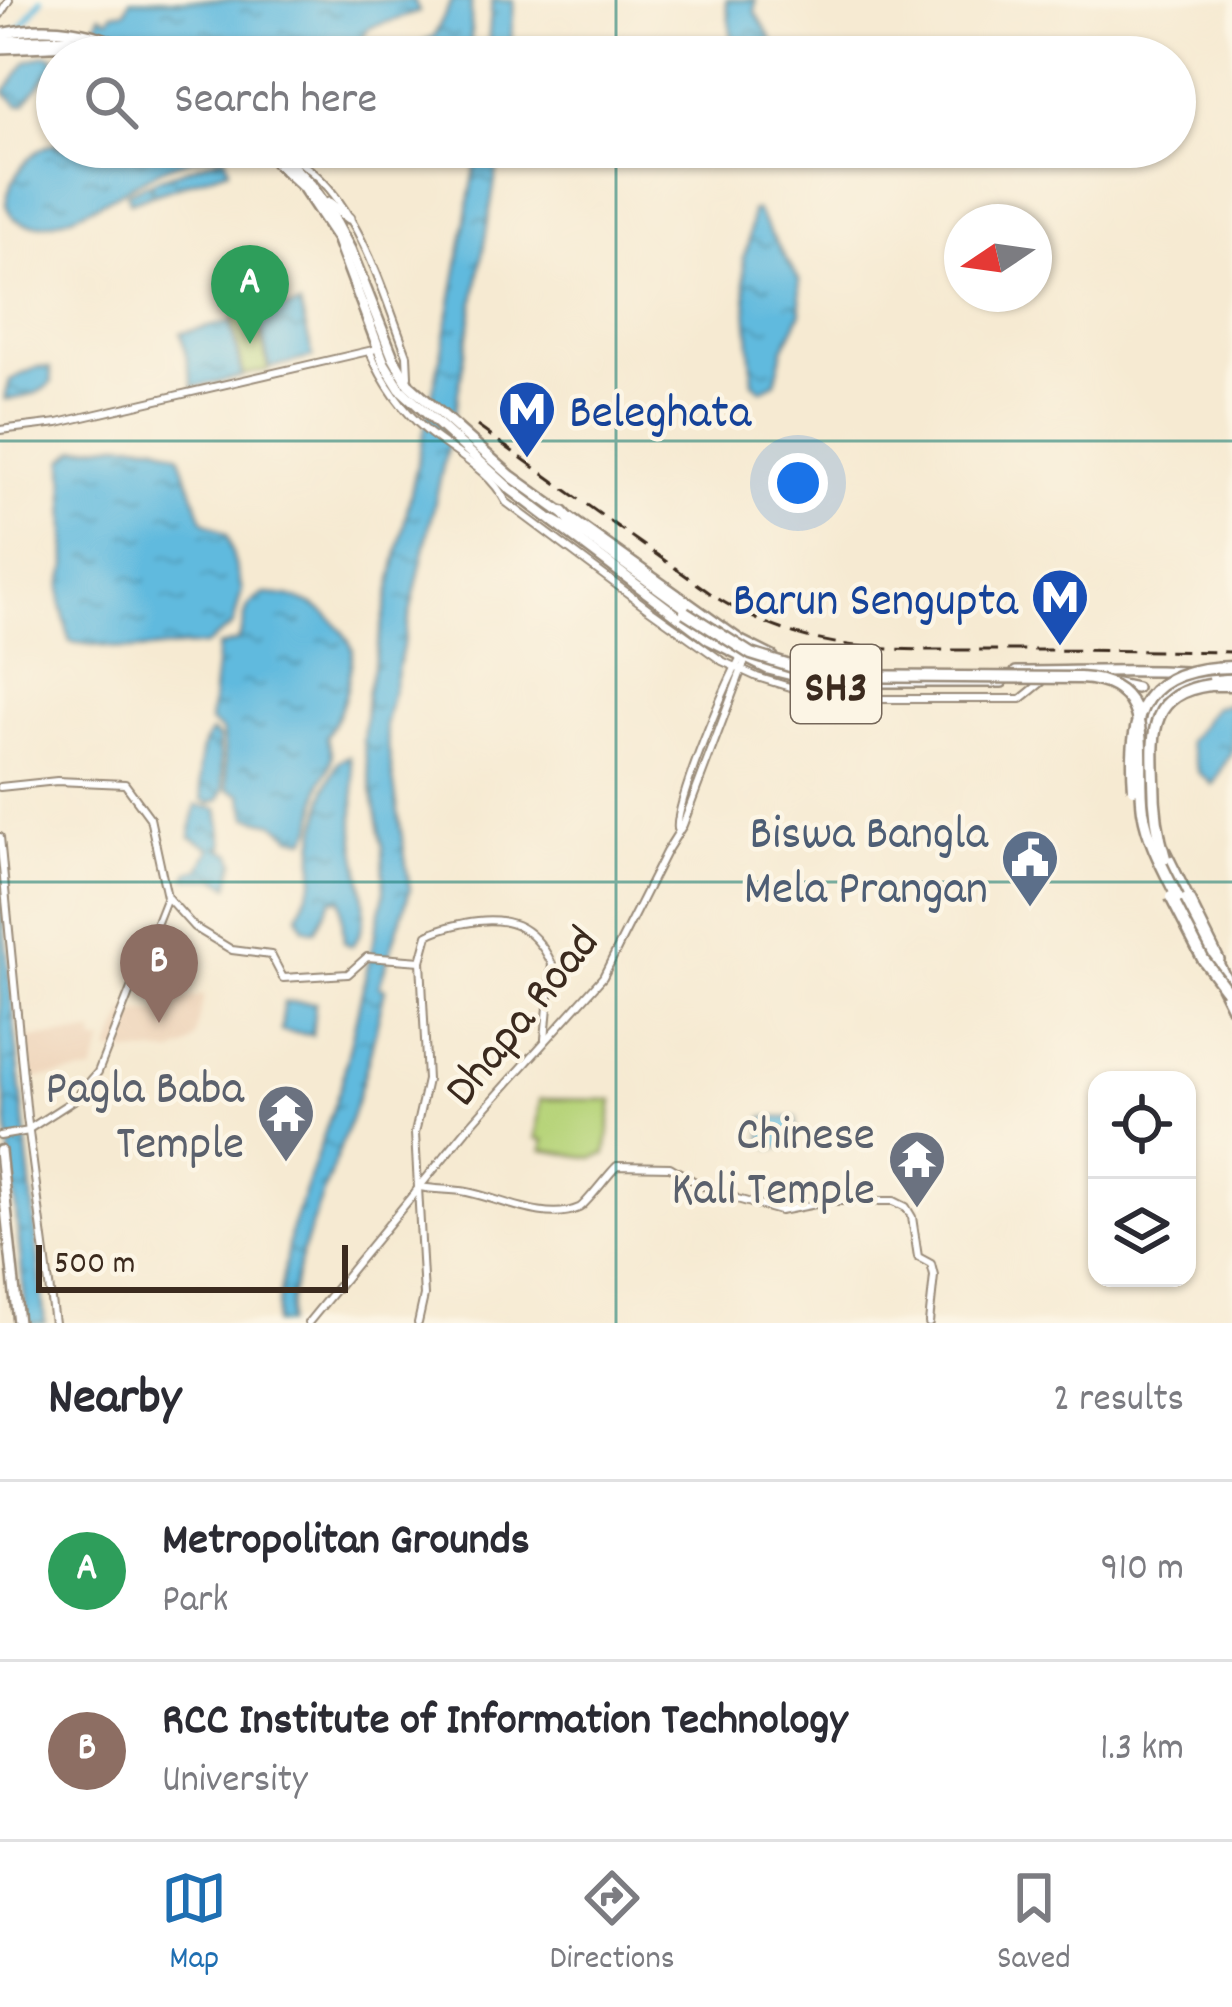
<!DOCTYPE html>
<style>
:root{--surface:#fff;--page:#f7f7f7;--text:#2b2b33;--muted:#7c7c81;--line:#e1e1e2;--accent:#1f6fb2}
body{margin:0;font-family:Dekko,sans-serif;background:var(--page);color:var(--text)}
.controls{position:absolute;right:36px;bottom:36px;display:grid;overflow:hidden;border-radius:24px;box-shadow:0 3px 9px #0004}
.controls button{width:108px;height:108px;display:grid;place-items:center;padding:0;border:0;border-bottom:3px solid var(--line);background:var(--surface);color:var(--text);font:60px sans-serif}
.compass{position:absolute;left:944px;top:204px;width:108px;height:108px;border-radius:50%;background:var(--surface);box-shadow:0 3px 9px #0004;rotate:257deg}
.scale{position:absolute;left:36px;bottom:30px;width:312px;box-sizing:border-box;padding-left:12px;border:6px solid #3b2a1e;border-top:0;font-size:33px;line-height:42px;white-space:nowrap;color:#3b2a1e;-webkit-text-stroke:9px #fcf5e5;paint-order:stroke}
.you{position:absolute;left:798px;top:483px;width:42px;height:42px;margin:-30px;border:9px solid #fff;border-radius:50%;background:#1a73e8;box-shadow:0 0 0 18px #1a73e833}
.badge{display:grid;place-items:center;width:78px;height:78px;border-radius:50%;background:var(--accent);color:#fff;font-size:39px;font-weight:700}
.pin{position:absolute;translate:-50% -99px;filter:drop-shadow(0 3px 6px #0008)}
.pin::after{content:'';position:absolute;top:63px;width:42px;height:36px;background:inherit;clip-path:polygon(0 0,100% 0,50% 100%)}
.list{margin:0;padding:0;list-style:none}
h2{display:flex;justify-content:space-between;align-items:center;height:156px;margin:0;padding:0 48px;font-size:51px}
h2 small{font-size:39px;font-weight:400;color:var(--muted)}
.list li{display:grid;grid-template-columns:78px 1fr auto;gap:36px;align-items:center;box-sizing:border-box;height:180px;padding:0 48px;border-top:3px solid var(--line)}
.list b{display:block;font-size:45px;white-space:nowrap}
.list p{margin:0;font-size:39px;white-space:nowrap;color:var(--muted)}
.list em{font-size:39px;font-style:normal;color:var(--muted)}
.icon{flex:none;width:66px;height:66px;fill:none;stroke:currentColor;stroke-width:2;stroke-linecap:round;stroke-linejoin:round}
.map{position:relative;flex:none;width:1232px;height:1323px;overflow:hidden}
.search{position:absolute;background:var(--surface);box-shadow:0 3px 9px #0004;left:36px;right:36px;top:36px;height:132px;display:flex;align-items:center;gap:30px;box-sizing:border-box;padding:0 42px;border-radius:66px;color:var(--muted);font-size:45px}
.sheet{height:516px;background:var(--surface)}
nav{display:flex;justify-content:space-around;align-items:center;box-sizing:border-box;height:168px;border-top:3px solid var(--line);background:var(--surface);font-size:33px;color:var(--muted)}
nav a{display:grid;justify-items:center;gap:6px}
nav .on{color:var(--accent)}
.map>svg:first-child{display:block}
.built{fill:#efd6bc}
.green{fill:#b7d47a;stroke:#797f4c;stroke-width:3}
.water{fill:url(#water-ripples);stroke:#4e727e;stroke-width:3}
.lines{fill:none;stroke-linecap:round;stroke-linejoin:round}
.canal{stroke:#60bade;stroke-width:6}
.minor-casing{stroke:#988a78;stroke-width:10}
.major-casing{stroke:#988a78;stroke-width:14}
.highway-casing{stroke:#988a78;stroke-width:15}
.minor{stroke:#fff;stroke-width:6}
.major{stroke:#fff;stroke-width:9}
.highway{stroke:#fff;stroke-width:10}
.rail{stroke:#3b2a1e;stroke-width:3;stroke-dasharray:18 9;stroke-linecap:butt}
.highway-bridge-casing{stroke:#988a78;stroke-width:15;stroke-linecap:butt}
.highway-bridge{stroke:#fff;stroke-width:10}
.grid{fill:none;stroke:#0f766e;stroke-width:3;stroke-opacity:0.55}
.labels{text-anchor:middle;stroke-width:9;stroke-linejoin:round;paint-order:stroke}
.shield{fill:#fcf5e5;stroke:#75675a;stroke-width:3}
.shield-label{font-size:45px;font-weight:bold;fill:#3b2a1e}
.transit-label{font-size:48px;fill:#164399;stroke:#fcf5e5;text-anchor:start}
.service-label{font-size:48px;fill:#4e5e75;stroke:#fcf5e5;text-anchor:end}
.street-label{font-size:48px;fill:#3b2a1e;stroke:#fcf5e5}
.worship-label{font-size:48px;fill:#5b616d;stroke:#fcf5e5;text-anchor:end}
</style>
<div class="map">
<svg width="1232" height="1323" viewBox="0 0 1232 1323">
<defs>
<pattern id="water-ripples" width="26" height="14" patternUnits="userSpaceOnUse" patternTransform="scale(3)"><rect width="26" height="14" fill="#60bade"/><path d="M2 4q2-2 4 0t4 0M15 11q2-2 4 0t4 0" fill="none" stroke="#5097b3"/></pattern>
</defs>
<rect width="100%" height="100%" fill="#fcf5e5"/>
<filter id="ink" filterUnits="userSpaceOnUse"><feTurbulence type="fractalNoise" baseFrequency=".00833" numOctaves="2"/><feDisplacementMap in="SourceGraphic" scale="24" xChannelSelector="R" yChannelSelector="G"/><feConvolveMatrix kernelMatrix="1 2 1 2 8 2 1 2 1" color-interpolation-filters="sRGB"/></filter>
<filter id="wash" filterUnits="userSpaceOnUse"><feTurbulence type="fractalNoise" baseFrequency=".004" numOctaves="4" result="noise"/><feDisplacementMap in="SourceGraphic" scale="48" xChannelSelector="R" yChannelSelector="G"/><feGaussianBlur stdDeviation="2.7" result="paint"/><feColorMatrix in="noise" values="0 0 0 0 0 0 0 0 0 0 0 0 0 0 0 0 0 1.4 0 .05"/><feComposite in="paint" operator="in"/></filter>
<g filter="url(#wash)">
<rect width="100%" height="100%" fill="#f6ead2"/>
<g class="built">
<polygon points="204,995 196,1037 189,1046 173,1053 109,1052 126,1012 158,1012 160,1004"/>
<polygon points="94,1033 95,1042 104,1042 92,1072 29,1079 26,1038"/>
</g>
<g class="green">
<polygon points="256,313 268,370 244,375 232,318"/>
<polygon points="540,1099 613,1100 606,1154 593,1158 542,1150 544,1140 536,1138"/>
</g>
<g class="water">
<polygon points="130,0 414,0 419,12 368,28 353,57 163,57 150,44 96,25 100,15 108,19 113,13 125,11"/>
<polygon points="452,0 471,0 471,57 393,57 434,36"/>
<polygon points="492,0 514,0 510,57 487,57"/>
<polygon points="726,0 755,0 755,12 782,57 735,57"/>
<polygon points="46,55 54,57 54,65 25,104 19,105 5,92 27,61"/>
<path d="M 57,143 L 57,147 L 227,150 C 206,156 183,160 163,169 C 130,183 24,261 6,204 C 10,177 31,148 57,143 Z"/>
<path d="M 479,147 L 501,147 L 454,416 L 385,726 L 410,890 L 379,986 L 385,989 C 374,1038 363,1087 345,1134 C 324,1194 294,1259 287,1323 L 275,1323 L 290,1234 L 341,1085 L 384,894 L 383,847 L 363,742 L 367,695 L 446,331 Z"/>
<polygon points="225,156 229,169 130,202 127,193 149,183 152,191 150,183 158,179"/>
<polygon points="756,210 799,280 801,313 783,349 775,383 761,390 753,382 743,258 748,246 752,211"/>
<polygon points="300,305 313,357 270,368 258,314"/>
<polygon points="230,322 242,377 193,387 181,333"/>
<path d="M 38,367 L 50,368 L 52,382 C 40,394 22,399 5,399 L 10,380 Z"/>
<polygon points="118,443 156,444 179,454 203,520 227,535 242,590 233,625 206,645 132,650 70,642 61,604 61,584 67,567 64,459 77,449"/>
<path d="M 265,594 C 308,595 334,612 353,649 C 349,682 345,710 326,736 L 332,755 L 329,768 L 321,782 L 313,828 L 306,839 L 292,837 L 274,823 L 248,817 L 241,794 L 228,789 L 222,731 L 210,722 L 218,647 L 238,641 C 250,616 237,609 265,594 Z"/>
<polygon points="1232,703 1232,750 1213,785 1198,772 1188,742 1214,707"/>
<path d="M 211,732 L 218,738 L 224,789 L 219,800 L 209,803 L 203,800 C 198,777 196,750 211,732 Z"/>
<path d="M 349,756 C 357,781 353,808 354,833 C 356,865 378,920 351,946 L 344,942 L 341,899 L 331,900 L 315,931 L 304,928 L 298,915 L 314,879 L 314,845 L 326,788 L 338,762 Z"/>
<polygon points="196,805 218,809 224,846 218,847 232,854 235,862 229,886 217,878 187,878 189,872 200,869 211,848 190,837"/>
<polygon points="0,884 45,1323 27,1323 0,1048"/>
<polygon points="284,1002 315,1003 312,1035 281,1031"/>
<polygon points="763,1117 796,1118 796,1146 771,1148 762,1138"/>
</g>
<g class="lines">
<polyline class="canal" points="19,30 41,0"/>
</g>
</g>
<g filter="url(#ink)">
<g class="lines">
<g class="minor-casing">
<g id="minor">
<polyline points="0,15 9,0"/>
<path d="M 284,155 C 352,179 383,293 407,355 L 408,376"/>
<path d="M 370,352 C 383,383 401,409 427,431 C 454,453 490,470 506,502 L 649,609 L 722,661 L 757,677 L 806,692 L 877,699 L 1021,699 L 1042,682"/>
<polyline points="0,430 58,423 373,350"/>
<polyline points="0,787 57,781 125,784 150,818 167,897 98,1072 74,1100 29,1129"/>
<path d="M 678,829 C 674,807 728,676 743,654"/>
<polyline points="0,837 27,1117 54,1323"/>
<polyline points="167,897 194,927 232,950 271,955 283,978 348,974 367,957 421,961"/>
<polyline points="0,1136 29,1131"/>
<path d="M 420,1187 C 435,1190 452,1189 467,1192 C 499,1198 546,1223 579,1208 C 585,1206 609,1173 617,1166 L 670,1167 L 702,1186 L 725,1189 L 737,1199 L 780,1211 L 831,1201 L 894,1201 L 906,1207 L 912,1217 L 918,1257 L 931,1264 L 934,1276 L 929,1323"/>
<polyline points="308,1323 466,1130 603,977 666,852 683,825 746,658"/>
<path d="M 418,1323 L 424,1296 L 415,1133 L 427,1080 L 421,961 L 428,935 C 440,928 452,926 465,923 C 505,915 533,923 552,964 L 545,1039"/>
</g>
</g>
<g class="major-casing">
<g id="major">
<path d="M 0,34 C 49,23 99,30 141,57"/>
<polyline points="0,41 69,39 127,57"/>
<polyline points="0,48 74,45"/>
<polyline points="260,147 303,187 337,238 384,363 400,389 509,488 708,639 768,669 820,682 1002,682"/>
<polyline points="273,147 311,185 334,219 350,249 393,357 409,385 511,476 741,641 773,657"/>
<polyline points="329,203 349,218"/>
<polyline points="807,667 843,672"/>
<path d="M 1016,672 C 1073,672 1129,669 1185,672"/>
<polyline points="1103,681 1136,688"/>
<polyline points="1150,795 1149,732 1155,697 1173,684 1232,679"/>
<polyline points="1165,851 1219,960"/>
<polyline points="1221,986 1232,1008"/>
<polyline points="0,1151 18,1323"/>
</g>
</g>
<g class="highway-casing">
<g id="highway">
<polyline points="563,512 579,530 693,613"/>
<polyline points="555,522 580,536"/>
<polyline points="1210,685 1232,685"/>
<polyline points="1178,898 1214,967"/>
<polyline points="1215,958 1232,992"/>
</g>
</g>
<use href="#minor" class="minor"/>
<use href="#major" class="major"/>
<use href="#highway" class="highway"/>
<path class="rail" d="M 477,426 L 717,598 C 817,659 899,649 1011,650 C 1084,650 1158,651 1232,652"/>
<g class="highway-bridge-casing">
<g id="highway-bridge">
<path d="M 685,612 L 751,654 L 822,676 L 1080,678 C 1161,682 1135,756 1143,811 C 1148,842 1164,870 1178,898"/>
<path d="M 1134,789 C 1128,709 1145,668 1232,667"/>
<path d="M 1165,858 C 1157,832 1154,807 1154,780 C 1152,731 1150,693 1210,685"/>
<polyline points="1171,897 1203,959 1227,991"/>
</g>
</g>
<use href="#highway-bridge" class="highway-bridge"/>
</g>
</g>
<path class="grid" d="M 616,0 L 616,57M 616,147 L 616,1323M 0,441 L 1232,441M 0,882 L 1232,882"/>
<defs>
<g id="metro-pin" transform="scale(3)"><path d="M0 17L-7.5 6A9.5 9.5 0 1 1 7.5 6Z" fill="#1a4fb4" stroke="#fcf5e5"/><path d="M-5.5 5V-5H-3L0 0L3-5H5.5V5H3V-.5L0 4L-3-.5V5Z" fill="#fff"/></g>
<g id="civic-pin" transform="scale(3)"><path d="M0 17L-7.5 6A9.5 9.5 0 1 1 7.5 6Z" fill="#5c6f8a" stroke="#fcf5e5"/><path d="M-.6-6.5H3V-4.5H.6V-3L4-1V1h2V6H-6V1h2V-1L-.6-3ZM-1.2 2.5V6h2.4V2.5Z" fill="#fff"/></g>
<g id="temple-pin" transform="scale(3)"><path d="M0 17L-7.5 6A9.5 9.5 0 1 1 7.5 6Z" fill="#6b7280" stroke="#fcf5e5"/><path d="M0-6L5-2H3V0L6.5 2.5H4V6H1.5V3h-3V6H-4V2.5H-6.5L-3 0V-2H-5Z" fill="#fff"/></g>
</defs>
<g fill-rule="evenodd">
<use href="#metro-pin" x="527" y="409"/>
<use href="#metro-pin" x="1060" y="597"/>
<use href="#civic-pin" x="1030" y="858"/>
<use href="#temple-pin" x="286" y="1113"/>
<use href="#temple-pin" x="917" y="1159"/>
</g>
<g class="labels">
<rect class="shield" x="791" y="645" width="90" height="78" rx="9"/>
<g class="shield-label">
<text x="836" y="700">SH3</text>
</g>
<g class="transit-label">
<text x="569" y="426">Beleghata</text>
<text x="1018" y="614" text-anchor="end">Barun Sengupta</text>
</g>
<g class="service-label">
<text x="988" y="847">Biswa Bangla<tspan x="988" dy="55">Mela Prangan</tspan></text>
</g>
<g class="street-label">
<text transform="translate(519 1014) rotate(-51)" y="17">Dhapa Road</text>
</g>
<g class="worship-label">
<text x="244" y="1102">Pagla Baba<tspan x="244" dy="55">Temple</tspan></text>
<text x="875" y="1148">Chinese<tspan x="875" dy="55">Kali Temple</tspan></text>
</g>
</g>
</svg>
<div class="controls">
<button><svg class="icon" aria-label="locate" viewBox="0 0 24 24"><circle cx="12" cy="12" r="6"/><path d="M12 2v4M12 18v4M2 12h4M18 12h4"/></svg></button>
<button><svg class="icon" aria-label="layers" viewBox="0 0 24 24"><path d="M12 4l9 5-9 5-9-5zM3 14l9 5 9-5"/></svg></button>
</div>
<svg class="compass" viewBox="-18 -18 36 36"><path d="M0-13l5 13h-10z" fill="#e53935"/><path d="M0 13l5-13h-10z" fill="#7c7c81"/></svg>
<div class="scale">500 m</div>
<div class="you"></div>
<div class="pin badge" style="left:250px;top:344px;background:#2e9e5b">A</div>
<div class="pin badge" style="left:159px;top:1023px;background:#8d6e63">B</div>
<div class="search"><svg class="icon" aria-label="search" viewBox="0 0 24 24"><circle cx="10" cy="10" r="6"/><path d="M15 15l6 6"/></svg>Search here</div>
</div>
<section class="sheet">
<h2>Nearby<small>2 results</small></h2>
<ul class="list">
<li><span class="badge" style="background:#2e9e5b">A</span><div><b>Metropolitan Grounds</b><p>Park</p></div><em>910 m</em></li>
<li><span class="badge" style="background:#8d6e63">B</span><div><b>RCC Institute of Information Technology</b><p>University</p></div><em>1.3 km</em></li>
</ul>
</section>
<nav>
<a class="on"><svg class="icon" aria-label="map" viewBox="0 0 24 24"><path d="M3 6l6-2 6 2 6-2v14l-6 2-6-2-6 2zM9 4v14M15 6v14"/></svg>Map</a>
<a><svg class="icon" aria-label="directions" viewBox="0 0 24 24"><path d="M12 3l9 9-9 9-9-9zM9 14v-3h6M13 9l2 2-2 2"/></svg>Directions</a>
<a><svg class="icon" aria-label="saved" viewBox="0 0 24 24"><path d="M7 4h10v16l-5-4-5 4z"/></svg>Saved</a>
</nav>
